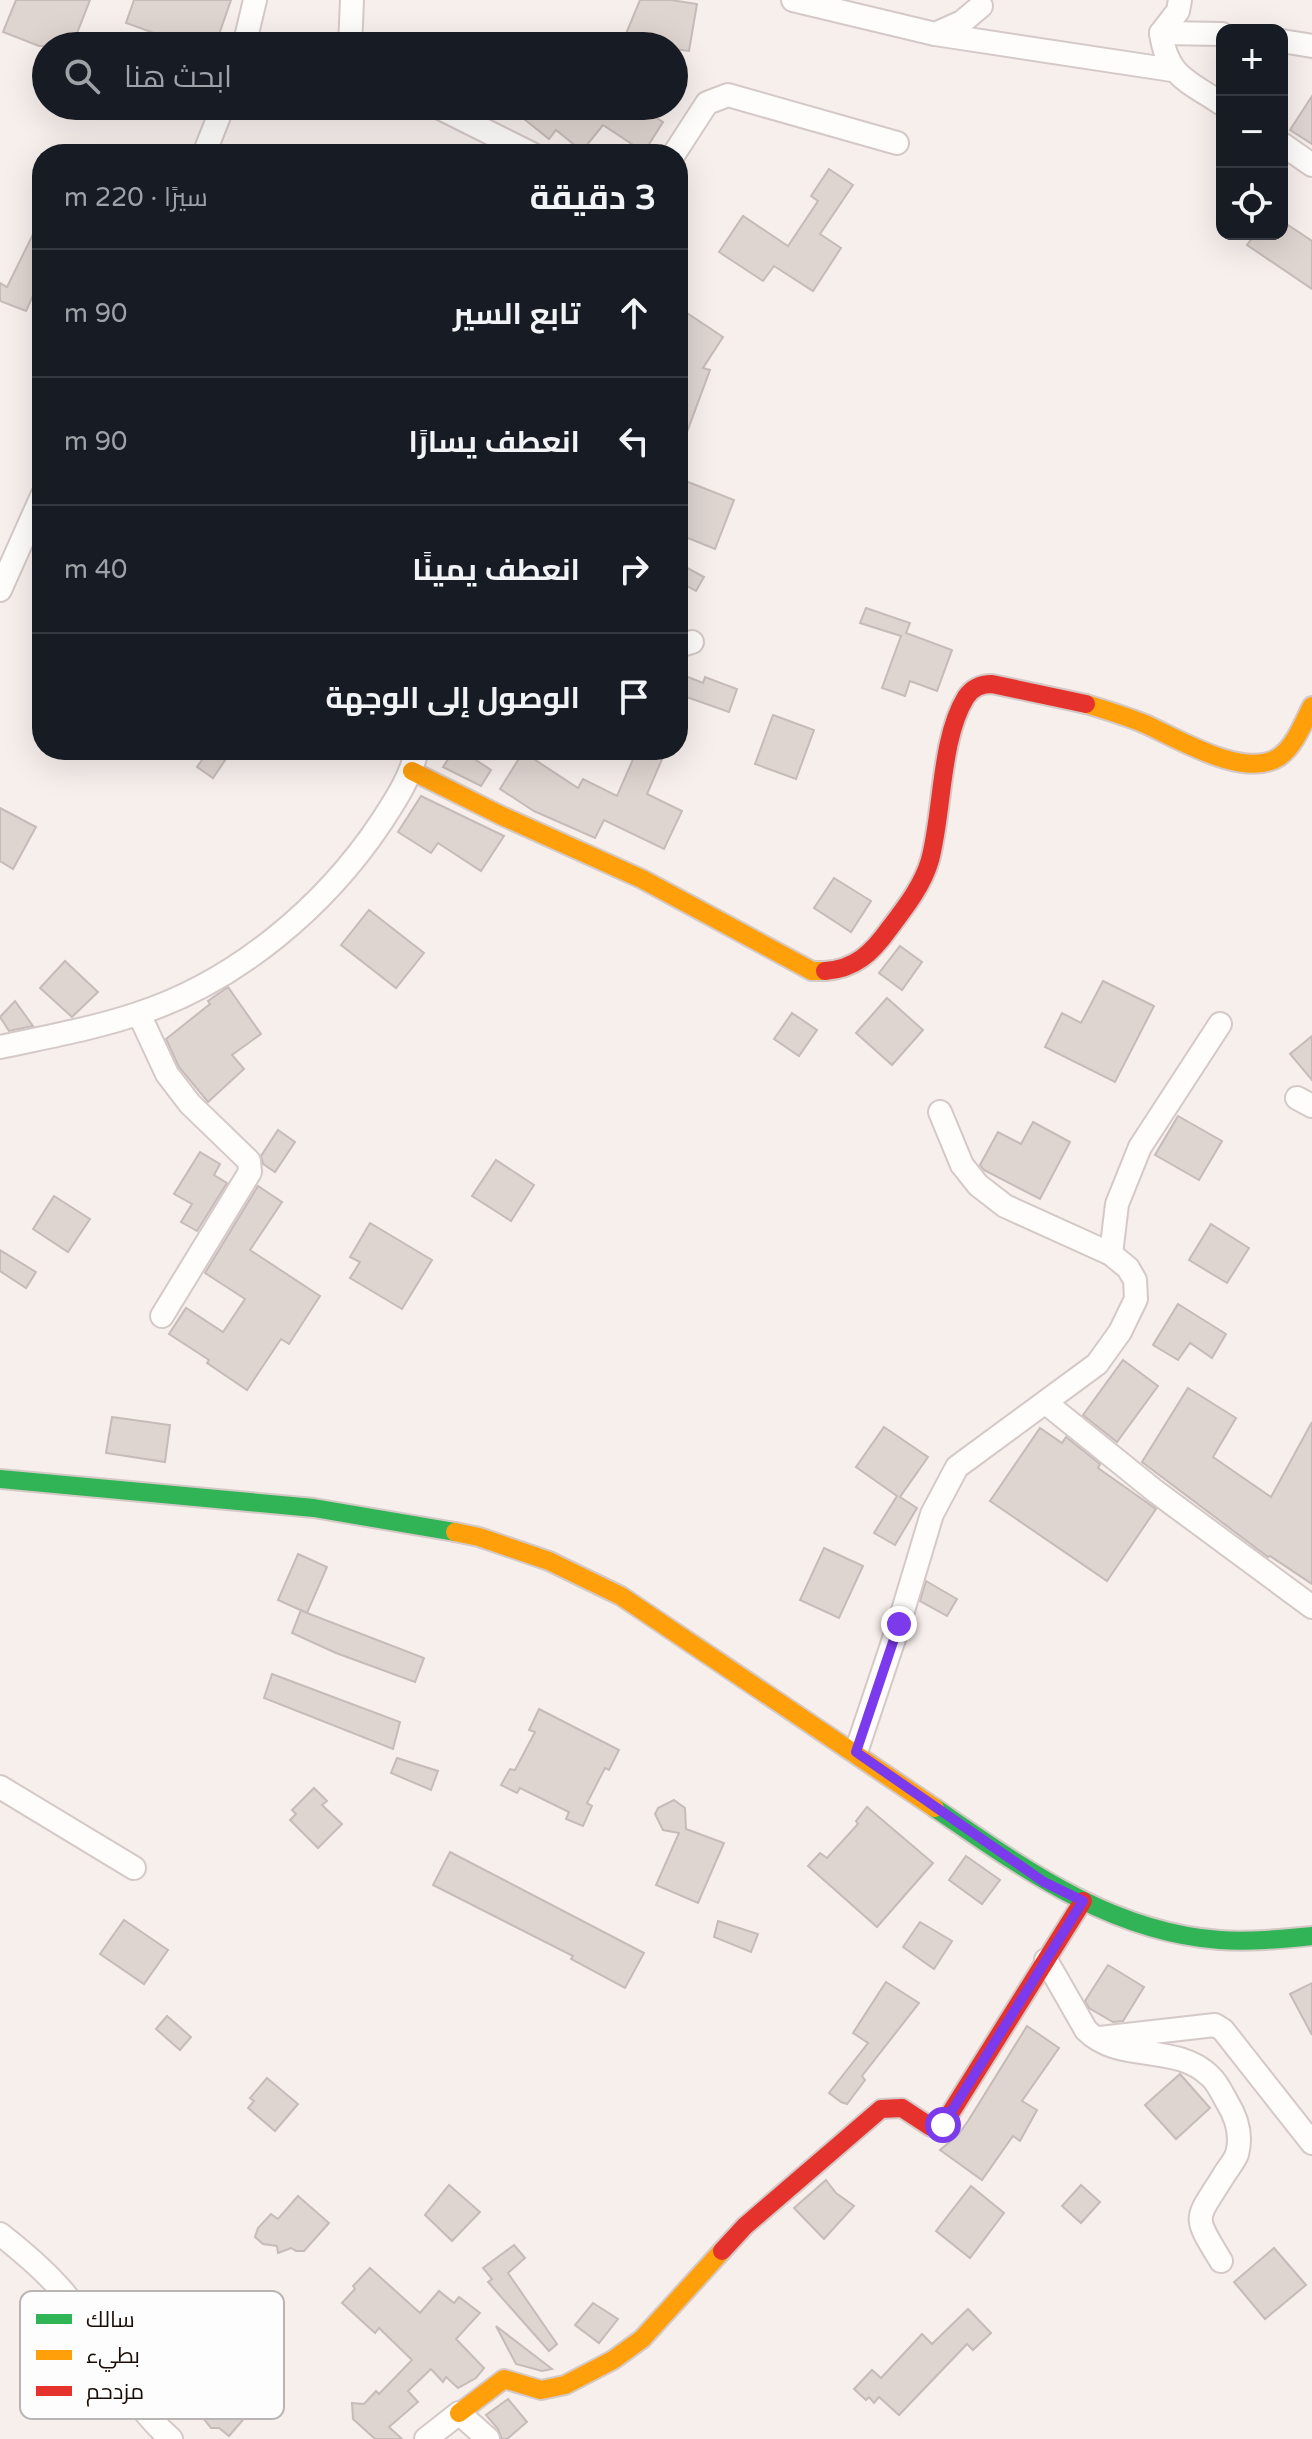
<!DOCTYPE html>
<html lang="ar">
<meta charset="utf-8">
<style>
:root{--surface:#171b24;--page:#20242c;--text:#f1f3f6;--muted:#9ea1a6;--line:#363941}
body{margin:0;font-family:"Varela Round",Cairo,sans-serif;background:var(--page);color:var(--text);direction:rtl}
.controls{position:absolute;right:24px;top:24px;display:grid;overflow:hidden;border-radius:16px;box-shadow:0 8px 32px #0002}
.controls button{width:72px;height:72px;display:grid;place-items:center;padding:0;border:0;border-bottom:2px solid var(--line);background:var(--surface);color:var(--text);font:40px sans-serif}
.stop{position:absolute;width:24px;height:24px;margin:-18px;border:6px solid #7c3aed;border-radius:50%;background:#fff}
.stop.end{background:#7c3aed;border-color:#fff;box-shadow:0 2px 8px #0008}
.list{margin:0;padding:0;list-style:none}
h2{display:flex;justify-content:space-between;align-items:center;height:104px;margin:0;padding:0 32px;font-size:34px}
h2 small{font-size:26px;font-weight:400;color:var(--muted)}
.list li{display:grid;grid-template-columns:52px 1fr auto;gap:24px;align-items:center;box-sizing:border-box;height:128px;padding:0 32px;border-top:2px solid var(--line)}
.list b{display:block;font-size:30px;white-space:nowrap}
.list em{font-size:26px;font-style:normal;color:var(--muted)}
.icon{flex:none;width:44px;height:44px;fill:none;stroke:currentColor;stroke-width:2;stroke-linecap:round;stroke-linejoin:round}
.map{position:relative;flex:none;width:1312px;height:2439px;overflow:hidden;direction:ltr}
.search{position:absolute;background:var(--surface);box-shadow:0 8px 32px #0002;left:32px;top:32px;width:656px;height:88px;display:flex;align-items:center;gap:20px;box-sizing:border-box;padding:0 28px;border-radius:44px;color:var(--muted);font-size:30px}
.panel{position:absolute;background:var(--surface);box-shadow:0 8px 32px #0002;left:32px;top:144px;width:656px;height:616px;border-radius:32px;direction:rtl}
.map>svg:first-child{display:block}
.building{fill:#ded4d0;stroke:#c6bbb8;stroke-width:2}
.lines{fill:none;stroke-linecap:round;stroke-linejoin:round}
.street-casing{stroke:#d4c9c6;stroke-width:26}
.fast-casing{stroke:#d4c9c6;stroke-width:22}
.slow-casing{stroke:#d4c9c6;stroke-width:22}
.jam-casing{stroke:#d4c9c6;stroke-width:22}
.street{stroke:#fefdfc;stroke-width:22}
.fast{stroke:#30b455;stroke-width:18}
.slow{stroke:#ff9f0a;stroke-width:18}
.jam{stroke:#e5322d;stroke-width:18}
.route{stroke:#7c3aed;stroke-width:10}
.key{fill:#fdfdfd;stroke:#b9b5b4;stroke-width:2}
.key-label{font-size:22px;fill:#190d08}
</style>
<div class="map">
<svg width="1312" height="2439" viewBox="0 0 1312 2439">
<rect width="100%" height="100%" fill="#f7efec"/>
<g class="building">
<polygon points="16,0 90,0 72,46 39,46 3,32"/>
<polygon points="134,0 231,0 215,46 190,46 126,23"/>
<polygon points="640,0 671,0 697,4 689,51 674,49 674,46 623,41"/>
<polygon points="1312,96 1312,144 1290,130"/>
<polygon points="527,106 638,106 663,122 644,152 603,125 582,151 556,130 549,139 519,115"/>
<polygon points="829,169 853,185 820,234 841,248 813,291 774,266 763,281 719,252 743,216 788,246 818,201 811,196"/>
<polygon points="42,216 42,276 26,311 0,301 0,283 7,287"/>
<polygon points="1282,221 1312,241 1312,289 1247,245 1255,234 1282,234"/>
<polygon points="678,307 723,337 703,368 710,370 680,451"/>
<polygon points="678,478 734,500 715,549 678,534"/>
<polygon points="678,563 704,577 696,591 678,581"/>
<polygon points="866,608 910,623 906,633 952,650 937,691 910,681 905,696 882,688 901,636 860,623"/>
<polygon points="678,673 703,683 705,677 737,689 729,712 678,694"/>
<polygon points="773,715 814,730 796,779 755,764"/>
<polygon points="209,750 232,750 213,778 197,767"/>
<polygon points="454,750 461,750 491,770 481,786 443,767"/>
<polygon points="637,750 666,750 647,794 682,811 664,849 604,820 595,838 534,811 500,789 523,752 578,788 583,779 617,796"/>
<polygon points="421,796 504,836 481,871 438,843 431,853 398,832"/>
<polygon points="0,808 36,827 13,869 0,861"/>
<polygon points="834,878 871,901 851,932 814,908"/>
<polygon points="369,910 424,953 396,988 341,945"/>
<polygon points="900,946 922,962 902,990 879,973"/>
<polygon points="65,961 98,992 72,1017 40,988"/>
<polygon points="1103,981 1154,1006 1115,1082 1045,1047 1062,1013 1081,1023"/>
<polygon points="228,987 261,1034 232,1055 244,1069 208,1102 179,1067 166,1039 210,1004 208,1001"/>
<polygon points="887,998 923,1030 892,1065 856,1033"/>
<polygon points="15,1001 33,1026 9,1031 0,1017"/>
<polygon points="792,1013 817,1030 799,1056 774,1039"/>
<polygon points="1312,1036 1312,1080 1290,1054"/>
<polygon points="1178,1116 1222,1141 1199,1180 1155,1155"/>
<polygon points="1033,1122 1070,1142 1040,1199 984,1170 980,1165 998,1132 1021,1144"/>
<polygon points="278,1130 295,1142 275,1172 263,1164 261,1156"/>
<polygon points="200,1152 220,1164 214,1175 227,1183 197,1231 181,1222 192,1204 174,1194"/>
<polygon points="496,1160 534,1185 511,1221 472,1196"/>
<polygon points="258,1186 282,1202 250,1250 320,1296 289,1344 281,1339 247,1390 207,1363 209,1360 169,1334 186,1308 223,1332 245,1299 205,1273"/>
<polygon points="54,1196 90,1219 68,1252 33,1229"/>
<polygon points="370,1223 432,1260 402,1309 350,1278 360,1262 350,1257"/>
<polygon points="1211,1224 1249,1248 1227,1283 1189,1260"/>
<polygon points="0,1250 36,1272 26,1288 0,1271"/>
<polygon points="1178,1304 1226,1334 1212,1358 1190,1343 1178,1360 1153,1345"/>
<polygon points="1123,1360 1158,1386 1117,1442 1083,1415"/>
<polygon points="1188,1388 1236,1418 1213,1457 1271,1497 1312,1422 1312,1584 1270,1556 1268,1557 1142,1462"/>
<polygon points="112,1417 170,1425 165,1462 106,1453"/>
<polygon points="884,1427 928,1457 900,1497 917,1508 895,1545 874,1533 897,1496 856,1467"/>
<polygon points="1040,1428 1062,1443 1066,1437 1100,1464 1098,1468 1156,1509 1107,1581 990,1501"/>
<polygon points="824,1548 863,1566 839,1618 800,1600"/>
<polygon points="298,1554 327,1567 307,1613 424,1658 415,1682 336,1653 292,1633 301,1610 307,1613 278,1600"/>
<polygon points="926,1581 957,1599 947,1616 920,1601"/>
<polygon points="272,1674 400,1722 393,1749 264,1698"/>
<polygon points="539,1709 619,1750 609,1770 605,1768 587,1803 592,1806 583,1826 566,1819 569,1812 520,1788 517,1793 501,1785 510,1769 515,1770 535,1732 529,1730"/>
<polygon points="397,1758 438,1771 431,1790 391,1773"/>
<polygon points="314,1788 327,1801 322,1805 342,1824 318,1848 290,1820 296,1814 292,1810"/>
<polygon points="674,1800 685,1808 686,1829 724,1843 698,1903 656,1885 679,1833 663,1830 655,1814 658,1808"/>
<polygon points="867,1807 933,1863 877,1927 808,1866 820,1853 827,1858 858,1824 856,1821"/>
<polygon points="450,1852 644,1953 625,1988 571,1959 573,1956 433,1885"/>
<polygon points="966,1856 1000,1880 982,1904 949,1880"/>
<polygon points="124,1920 168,1950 144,1984 100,1954"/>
<polygon points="718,1921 758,1934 751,1952 714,1937"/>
<polygon points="920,1922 952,1941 934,1969 903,1947"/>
<polygon points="1108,1965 1144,1987 1123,2021 1113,2022 1089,2008 1085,2001"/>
<polygon points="886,1982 919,2003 862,2076 865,2080 847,2104 841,2102 829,2093 868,2043 853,2033"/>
<polygon points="1312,1983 1312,2035 1290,1994"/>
<polygon points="167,2016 191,2037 180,2050 156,2029"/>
<polygon points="1027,2026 1059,2048 1022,2101 1037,2110 1020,2141 1013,2136 982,2180 940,2150 958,2135 968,2121"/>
<polygon points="1180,2074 1210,2108 1176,2139 1145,2105"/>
<polygon points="267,2078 298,2104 275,2131 248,2108 254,2101 250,2098"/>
<polygon points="826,2180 836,2193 854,2206 824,2239 794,2208"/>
<polygon points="449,2185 480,2212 452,2241 425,2215"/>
<polygon points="1081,2185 1100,2202 1081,2223 1062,2206"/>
<polygon points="971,2186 1004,2213 970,2258 936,2231"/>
<polygon points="298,2196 329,2223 304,2251 296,2251 291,2248 278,2253 277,2246 263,2244 255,2237 258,2228 271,2214 278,2219"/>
<polygon points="514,2245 525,2258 508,2273 557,2344 549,2351 488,2282 492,2279 483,2268"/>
<polygon points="1274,2248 1306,2285 1265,2319 1234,2282"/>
<polygon points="370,2268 420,2313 439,2291 454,2303 459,2297 480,2313 456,2339 484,2368 476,2378 458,2388 446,2377 443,2382 431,2369 408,2391 418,2402 389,2427 402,2439 375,2439 353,2419 352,2403 364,2404 376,2391 379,2394 412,2360 379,2328 375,2333 342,2303 355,2289 353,2286"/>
<polygon points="593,2303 618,2319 599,2343 575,2325"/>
<polygon points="968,2309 991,2333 973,2350 967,2344 899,2415 879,2397 874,2403 869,2397 866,2400 854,2389 872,2370 881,2378 922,2334 932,2344"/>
<polygon points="496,2326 552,2369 542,2371 516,2364"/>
<polygon points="226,2383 254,2407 229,2436 219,2428 211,2428 200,2414"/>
<polygon points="508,2399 527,2422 507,2439 502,2439 498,2429 486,2415"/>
</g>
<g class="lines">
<g class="street-casing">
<g id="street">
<polyline points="793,0 935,34 962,22 981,6"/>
<path d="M 1180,0 L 1178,11 L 1161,33 C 1167,77 1188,81 1222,104"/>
<polyline points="1161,33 1222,34"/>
<polyline points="935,34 1172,70"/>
<polyline points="1282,41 1312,46"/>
<polyline points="244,46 255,0"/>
<polyline points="350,46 352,0"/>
<polyline points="436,106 532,154"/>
<polyline points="1282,144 1312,165"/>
<polyline points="204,154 223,106"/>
<polyline points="674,154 707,103 728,95 897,143"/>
<polyline points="0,590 42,496"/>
<polyline points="678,646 692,642"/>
<polyline points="139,1014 167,1074 190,1104 249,1161 250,1172 162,1316"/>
<path d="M 0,1047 C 46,1037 92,1029 137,1014 C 236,982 325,907 382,821 C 397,798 411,776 417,750"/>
<polyline points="1297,1098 1312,1106"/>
<polyline points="1111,1254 1117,1204 1140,1147 1220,1024"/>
<polyline points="1046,1403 1155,1491 1312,1607"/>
<polyline points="856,1752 899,1624 932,1514 957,1467 1097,1364 1120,1332 1136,1299 1135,1280 1128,1268 1111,1254 1005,1206 978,1185 962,1165 940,1112"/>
<polyline points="0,1787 134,1868"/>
<path d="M 1046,1960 L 1086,2030 C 1120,2064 1175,2042 1210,2076 C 1217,2082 1222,2093 1227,2102 C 1237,2118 1242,2136 1237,2154 C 1234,2162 1228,2168 1224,2175 C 1195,2222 1192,2213 1221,2261"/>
<polyline points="1100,2038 1215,2025 1223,2030 1312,2143"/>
<path d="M 0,2234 C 23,2252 55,2280 72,2303 C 105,2349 128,2401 171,2439"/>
<polyline points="426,2439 459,2413 488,2439"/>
</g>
</g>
<g class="fast-casing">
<g id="fast">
<polyline points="0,1479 314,1508 455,1532"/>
<path d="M 935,1808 C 1023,1868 1110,1932 1220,1940 C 1251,1942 1281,1939 1312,1936"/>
</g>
</g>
<g class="slow-casing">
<g id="slow">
<path d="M 1086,704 C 1106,710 1126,716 1145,724 C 1177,738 1244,780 1279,757 C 1295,746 1303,723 1312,706"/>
<polyline points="412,771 500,815 642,879 812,971 825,971"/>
<polyline points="455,1532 479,1537 549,1561 621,1596 935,1808"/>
<polyline points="459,2413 504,2379 541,2390 565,2385 613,2360 642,2339 722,2251"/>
</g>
</g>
<g class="jam-casing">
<g id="jam">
<path d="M 825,971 C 855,969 872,953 889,929 C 905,908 923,885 930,860 C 943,812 940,739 966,697 C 973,687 981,684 992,684 L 1086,704"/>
<polyline points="722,2251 745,2226 881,2109 902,2108 931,2127 943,2125 1083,1901"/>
</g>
</g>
<use href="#street" class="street"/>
<use href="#fast" class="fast"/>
<use href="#slow" class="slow"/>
<use href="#jam" class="jam"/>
</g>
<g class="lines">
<polyline class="route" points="899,1624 856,1752 1044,1882 1083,1901 943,2125"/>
</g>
<rect x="20" y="2291" width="264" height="128" rx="12" class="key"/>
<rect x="36" y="2314" width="36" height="10" fill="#30b455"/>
<rect x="36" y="2350" width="36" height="10" fill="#ff9f0a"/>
<rect x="36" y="2386" width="36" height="10" fill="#e5322d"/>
<g class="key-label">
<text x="86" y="2327">سالك</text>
<text x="86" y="2363">بطيء</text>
<text x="86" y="2399">مزدحم</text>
</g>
</svg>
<div class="controls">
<button>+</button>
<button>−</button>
<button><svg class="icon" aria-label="locate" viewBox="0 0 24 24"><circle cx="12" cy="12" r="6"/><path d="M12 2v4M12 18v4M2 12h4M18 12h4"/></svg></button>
</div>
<div class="stop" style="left:943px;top:2125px"></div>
<div class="stop end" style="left:899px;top:1624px"></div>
<div class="search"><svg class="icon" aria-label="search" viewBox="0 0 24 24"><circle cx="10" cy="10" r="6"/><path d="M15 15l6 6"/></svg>ابحث هنا</div>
<section class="panel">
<h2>3 دقيقة<small>سيرًا · 220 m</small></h2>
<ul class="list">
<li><svg class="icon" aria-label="ahead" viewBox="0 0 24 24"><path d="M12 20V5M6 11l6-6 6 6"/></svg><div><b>تابع السير</b></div><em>90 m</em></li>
<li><svg class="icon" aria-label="left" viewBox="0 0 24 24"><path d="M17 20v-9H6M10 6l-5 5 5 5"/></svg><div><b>انعطف يسارًا</b></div><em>90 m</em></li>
<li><svg class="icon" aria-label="right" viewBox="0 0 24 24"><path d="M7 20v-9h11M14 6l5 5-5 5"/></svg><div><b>انعطف يمينًا</b></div><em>40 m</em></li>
<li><svg class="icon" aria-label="arrive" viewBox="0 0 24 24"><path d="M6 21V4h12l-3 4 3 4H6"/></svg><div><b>الوصول إلى الوجهة</b></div></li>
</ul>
</section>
</div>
